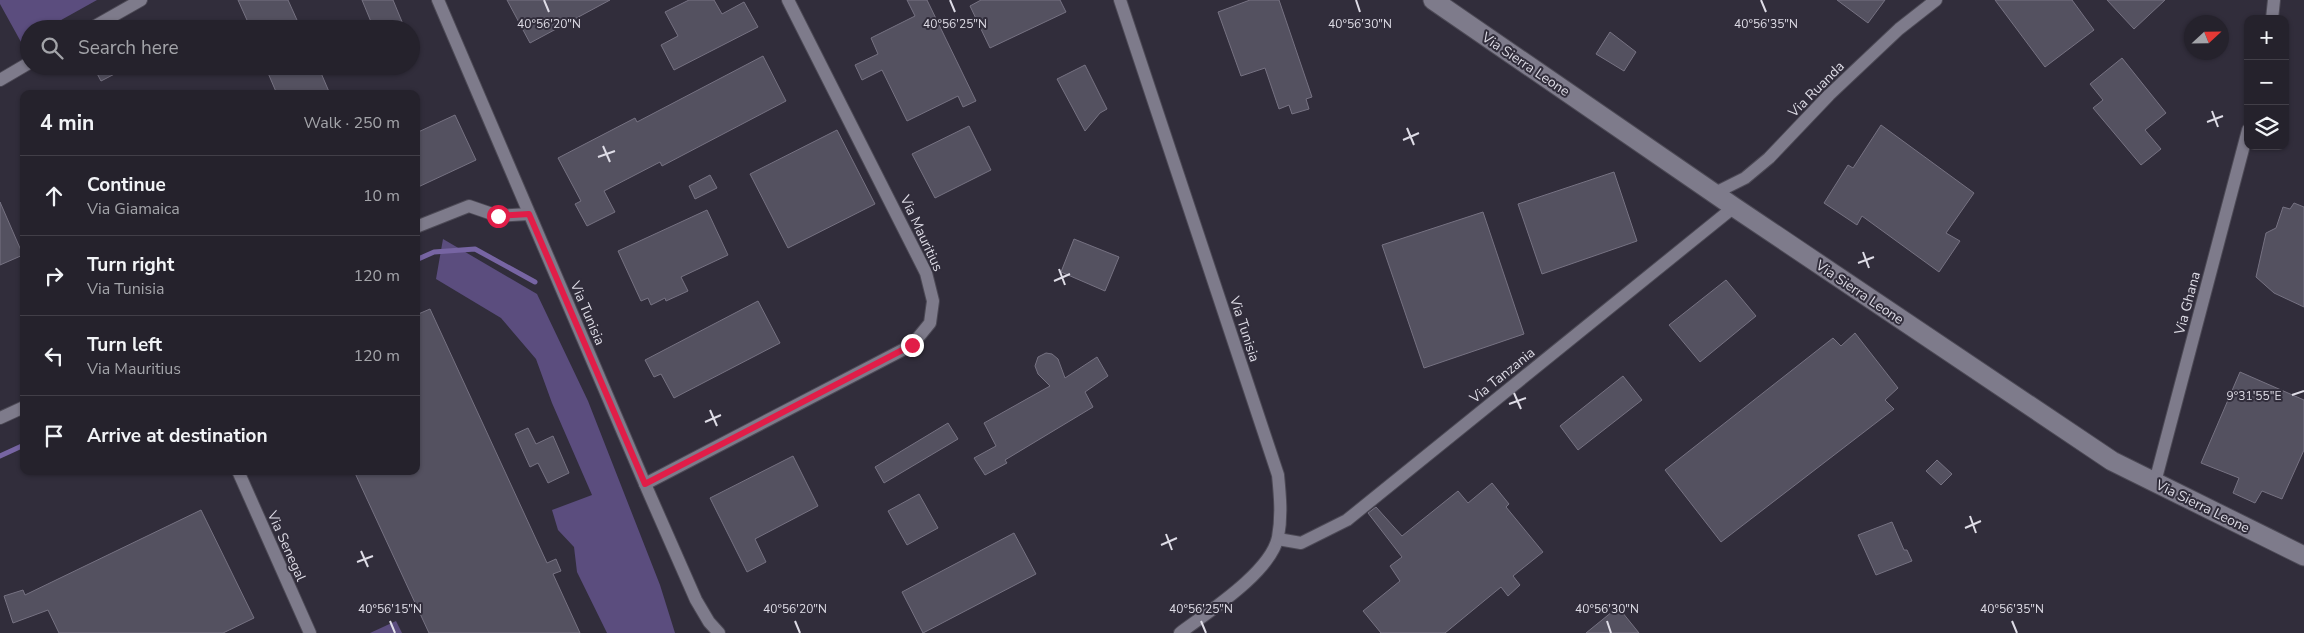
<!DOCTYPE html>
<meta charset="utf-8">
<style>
:root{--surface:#25222c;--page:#312f38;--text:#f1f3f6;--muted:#a3a4a9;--line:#423f48}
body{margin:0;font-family:"Nunito Sans",sans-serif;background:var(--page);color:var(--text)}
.controls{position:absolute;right:15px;top:15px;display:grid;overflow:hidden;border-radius:10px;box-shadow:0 1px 4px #0004}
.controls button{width:45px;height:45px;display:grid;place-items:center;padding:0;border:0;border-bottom:1px solid var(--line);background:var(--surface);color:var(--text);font:25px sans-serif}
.compass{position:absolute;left:2184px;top:15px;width:45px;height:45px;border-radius:50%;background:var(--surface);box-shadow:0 1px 4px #0004;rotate:68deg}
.stop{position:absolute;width:15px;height:15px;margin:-11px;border:4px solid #e11d48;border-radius:50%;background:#fff}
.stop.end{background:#e11d48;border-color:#fff;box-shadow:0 1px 5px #0008}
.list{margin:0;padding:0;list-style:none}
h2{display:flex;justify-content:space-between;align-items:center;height:65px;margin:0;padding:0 20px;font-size:21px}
h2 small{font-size:16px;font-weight:400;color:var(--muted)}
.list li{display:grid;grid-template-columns:32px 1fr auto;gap:15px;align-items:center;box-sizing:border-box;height:80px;padding:0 20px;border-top:1px solid var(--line)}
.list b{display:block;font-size:19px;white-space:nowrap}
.list p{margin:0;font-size:16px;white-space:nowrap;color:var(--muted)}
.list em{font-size:16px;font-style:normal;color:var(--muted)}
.icon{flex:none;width:28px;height:28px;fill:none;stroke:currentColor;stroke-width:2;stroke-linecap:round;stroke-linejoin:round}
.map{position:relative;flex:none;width:2304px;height:633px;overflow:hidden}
.search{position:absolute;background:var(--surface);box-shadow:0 1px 4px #0004;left:20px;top:20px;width:400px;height:55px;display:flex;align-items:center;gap:12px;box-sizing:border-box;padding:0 18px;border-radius:28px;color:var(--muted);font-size:19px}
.panel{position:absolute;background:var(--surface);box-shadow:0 1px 4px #0004;left:20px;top:90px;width:400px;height:385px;border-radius:10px}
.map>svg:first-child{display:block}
.green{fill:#5b4d7e}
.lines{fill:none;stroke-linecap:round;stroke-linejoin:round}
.stream{stroke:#7765a3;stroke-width:5}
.building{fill:#545160;stroke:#767282}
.street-casing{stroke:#4c4955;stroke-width:14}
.secondary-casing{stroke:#4c4955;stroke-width:21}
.street{stroke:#7e7b8b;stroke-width:12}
.secondary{stroke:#7e7b8b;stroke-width:19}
.route{stroke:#e11d48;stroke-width:6}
.ticks{fill:none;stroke:#dedce6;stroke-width:2}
.labels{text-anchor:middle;stroke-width:4;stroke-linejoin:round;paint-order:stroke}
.street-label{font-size:14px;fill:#dedce6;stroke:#312d3b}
.ticks-label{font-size:12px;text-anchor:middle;fill:#dedce6;stroke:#312d3b;stroke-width:4;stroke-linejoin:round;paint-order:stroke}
</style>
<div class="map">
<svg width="2304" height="633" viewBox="0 0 2304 633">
<rect width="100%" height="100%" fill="#312d3b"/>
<g class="green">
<polygon points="0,0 97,0 45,29 29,29 29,38 21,42 0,4"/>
<polygon points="443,239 537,294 588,401 660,585 675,633 607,633 577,572 574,547 558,530 552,510 592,495 552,403 536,359 501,318 436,279"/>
<polygon points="396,621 402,633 370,633"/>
</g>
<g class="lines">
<g class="stream">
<polyline points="416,260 434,252 475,249 535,282"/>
<polyline points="0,456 24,445"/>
</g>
</g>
<g class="building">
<polygon points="238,0 288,0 301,29 251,29"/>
<polygon points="362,0 393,0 405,29 374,29"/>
<polygon points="507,0 610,0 530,43"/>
<polygon points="689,0 714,0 722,14 744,2 758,27 674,70 661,45 678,36 665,12"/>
<polygon points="907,0 927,0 976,101 963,107 958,96 907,121 882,70 862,80 855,65 878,54 871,38 915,16"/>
<polygon points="981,0 1060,0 1066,12 990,48 970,6"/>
<polygon points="1250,0 1279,0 1312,97 1306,99 1309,109 1292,114 1289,105 1279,109 1265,68 1241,76 1218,12"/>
<polygon points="1837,0 1885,0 1868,23"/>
<polygon points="1995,0 2072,0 2094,30 2045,67"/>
<polygon points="2107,0 2165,0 2134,29"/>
<polygon points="1610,32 1636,52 1624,71 1596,54"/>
<polygon points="763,56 786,101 662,166 660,162 604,191 615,212 587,226 575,204 581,201 558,158 635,118 637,122"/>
<polygon points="2122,58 2166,113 2145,130 2161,149 2141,165 2093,108 2103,100 2090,84"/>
<polygon points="1085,65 1107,109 1100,113 1085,131 1057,79"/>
<polygon points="93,66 130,66 101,81"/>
<polygon points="265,66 318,66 330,94 277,94"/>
<polygon points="455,115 476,160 416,188 416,133"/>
<polygon points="1881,125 1974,193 1946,233 1960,241 1939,272 1862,216 1857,225 1824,203 1848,165 1853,168"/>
<polygon points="969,126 991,170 935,198 912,154"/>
<polygon points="837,130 875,204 788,248 750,174"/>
<polygon points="1614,172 1637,241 1542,274 1518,204"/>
<polygon points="710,175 717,188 695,199 689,186"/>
<polygon points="0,202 23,255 0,265"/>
<polygon points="2294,203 2304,207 2304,307 2274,293 2256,277 2266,233 2276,228 2283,207 2290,209"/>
<polygon points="707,210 728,255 681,277 688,291 666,301 665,298 651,305 648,298 641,301 618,251"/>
<polygon points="1483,212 1524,334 1424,368 1382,245"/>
<polygon points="1074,239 1119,257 1105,291 1061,272"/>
<polygon points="1726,280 1756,316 1700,362 1669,325"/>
<polygon points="758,301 780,343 674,398 661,374 654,377 645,360"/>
<polygon points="430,309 547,563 556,559 561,571 553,574 580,633 429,633 354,471 416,471 416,315"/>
<polygon points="1855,333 1898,388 1885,400 1894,409 1721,542 1665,470 1833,338 1841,346"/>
<polygon points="1046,353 1052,354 1058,359 1065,378 1097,357 1108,376 1085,392 1093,407 1005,460 1007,463 985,475 974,458 996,446 984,423 1050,386 1038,374 1035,366 1038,357"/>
<polygon points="2240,372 2304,400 2304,450 2282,499 2262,491 2255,503 2233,493 2239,478 2201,463"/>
<polygon points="1623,376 1642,400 1578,450 1560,426"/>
<polygon points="948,423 958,439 884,483 875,467"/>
<polygon points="528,428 536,444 553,436 569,473 548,483 538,463 530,467 515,434"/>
<polygon points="793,456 818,506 755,539 766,562 747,572 710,498"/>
<polygon points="1937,460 1952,474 1941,485 1926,471"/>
<polygon points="1492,483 1509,504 1506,507 1543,552 1513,576 1520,585 1508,596 1501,587 1445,633 1381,633 1363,611 1400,581 1390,566 1402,557 1368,513 1376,507 1402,536 1458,491 1468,503"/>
<polygon points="919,494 938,528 907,545 888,511"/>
<polygon points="201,510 254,618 223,633 59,633 48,610 13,623 4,596 23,590 25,595"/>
<polygon points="1892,522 1904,550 1907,550 1912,561 1876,575 1858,535"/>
<polygon points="1014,533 1036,574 923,633 902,592"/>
<polygon points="1618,607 1639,633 1586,633"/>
</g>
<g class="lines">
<g class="street-casing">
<g id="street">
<polyline points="438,0 645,484 696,600 709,622 719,633"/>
<path d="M 1120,0 L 1278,475 C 1280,495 1282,516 1278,537 C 1271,572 1208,612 1180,633"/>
<polyline points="2272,19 2274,0"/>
<polyline points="90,29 141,0"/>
<polyline points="0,80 29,63"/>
<polyline points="1715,193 1745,178 1769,158 1829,95 1899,29 1936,0"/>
<polyline points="416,227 469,206 498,216 529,214"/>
<polyline points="0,418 24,407"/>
<polyline points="238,471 310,633"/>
<polyline points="2155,482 2248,130"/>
<polyline points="645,484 912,345 930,323 933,301 926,273 788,0"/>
<polyline points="1278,539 1301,543 1347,520 1734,207"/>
</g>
</g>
<g class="secondary-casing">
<polyline id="secondary" points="1433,0 1734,207 2112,461 2304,556"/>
</g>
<use href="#street" class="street"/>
<use href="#secondary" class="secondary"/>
</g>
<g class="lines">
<polyline class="route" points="498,216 529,214 645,484 912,345"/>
</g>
<path class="ticks" d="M 544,0 L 549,12M 950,0 L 955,12M 1356,0 L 1360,12M 1761,0 L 1766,12M 2212,111 L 2218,127M 2207,122 L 2223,116M 1407,128 L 1414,145M 1403,140 L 1419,133M 603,146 L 610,162M 598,157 L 615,151M 1863,252 L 1869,268M 1858,263 L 1874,257M 1059,269 L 1065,285M 1054,281 L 1070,274M 1514,393 L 1521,409M 2292,395 L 2304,391M 1509,404 L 1526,398M 710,410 L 717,426M 705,422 L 721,415M 1970,516 L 1976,533M 1965,528 L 1981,521M 1166,534 L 1172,550M 1161,545 L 1177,538M 361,551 L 368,567M 357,562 L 373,556M 390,621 L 395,633M 795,621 L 800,633M 1201,621 L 1206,633M 1607,621 L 1611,633M 2012,621 L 2017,633"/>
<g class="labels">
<g class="street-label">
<text transform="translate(1526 64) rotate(34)" y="5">Via Sierra Leone</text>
<text transform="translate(1816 89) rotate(-45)" y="5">Via Ruanda</text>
<text transform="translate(922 233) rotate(65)" y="5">Via Mauritius</text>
<text transform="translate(1860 292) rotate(34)" y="5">Via Sierra Leone</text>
<text transform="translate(2187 303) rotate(-75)" y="5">Via Ghana</text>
<text transform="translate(588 313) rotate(67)" y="5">Via Tunisia</text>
<text transform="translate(1245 329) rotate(72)" y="5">Via Tunisia</text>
<text transform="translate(1502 375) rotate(-39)" y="5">Via Tanzania</text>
<text transform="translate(2203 506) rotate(26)" y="5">Via Sierra Leone</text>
<text transform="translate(287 546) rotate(66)" y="5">Via Senegal</text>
</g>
</g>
<g class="ticks-label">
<text x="549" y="28">40°56'20"N</text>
<text x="955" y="28">40°56'25"N</text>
<text x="1360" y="28">40°56'30"N</text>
<text x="1766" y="28">40°56'35"N</text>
<text x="2254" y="400">9°31'55"E</text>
<text x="390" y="613">40°56'15"N</text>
<text x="795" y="613">40°56'20"N</text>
<text x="1201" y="613">40°56'25"N</text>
<text x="1607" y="613">40°56'30"N</text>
<text x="2012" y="613">40°56'35"N</text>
</g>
</svg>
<div class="controls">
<button>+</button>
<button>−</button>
<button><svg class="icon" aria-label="layers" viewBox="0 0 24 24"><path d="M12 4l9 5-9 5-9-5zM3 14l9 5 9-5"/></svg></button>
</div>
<svg class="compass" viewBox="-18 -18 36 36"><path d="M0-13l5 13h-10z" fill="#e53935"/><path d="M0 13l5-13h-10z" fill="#a3a4a9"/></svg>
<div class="stop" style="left:498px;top:216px"></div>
<div class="stop end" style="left:912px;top:345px"></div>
<div class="search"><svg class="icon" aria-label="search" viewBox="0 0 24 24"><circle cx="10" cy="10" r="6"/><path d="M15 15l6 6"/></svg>Search here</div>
<section class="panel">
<h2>4 min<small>Walk · 250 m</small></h2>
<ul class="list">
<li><svg class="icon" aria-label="ahead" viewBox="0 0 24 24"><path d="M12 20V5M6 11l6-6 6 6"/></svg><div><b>Continue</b><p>Via Giamaica</p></div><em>10 m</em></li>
<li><svg class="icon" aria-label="right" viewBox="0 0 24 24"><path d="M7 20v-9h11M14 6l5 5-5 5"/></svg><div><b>Turn right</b><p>Via Tunisia</p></div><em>120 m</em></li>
<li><svg class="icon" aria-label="left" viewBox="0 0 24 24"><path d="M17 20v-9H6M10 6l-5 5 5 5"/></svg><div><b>Turn left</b><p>Via Mauritius</p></div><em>120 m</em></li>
<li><svg class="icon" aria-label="arrive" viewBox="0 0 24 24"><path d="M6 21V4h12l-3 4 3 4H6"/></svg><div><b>Arrive at destination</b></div></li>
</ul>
</section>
</div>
